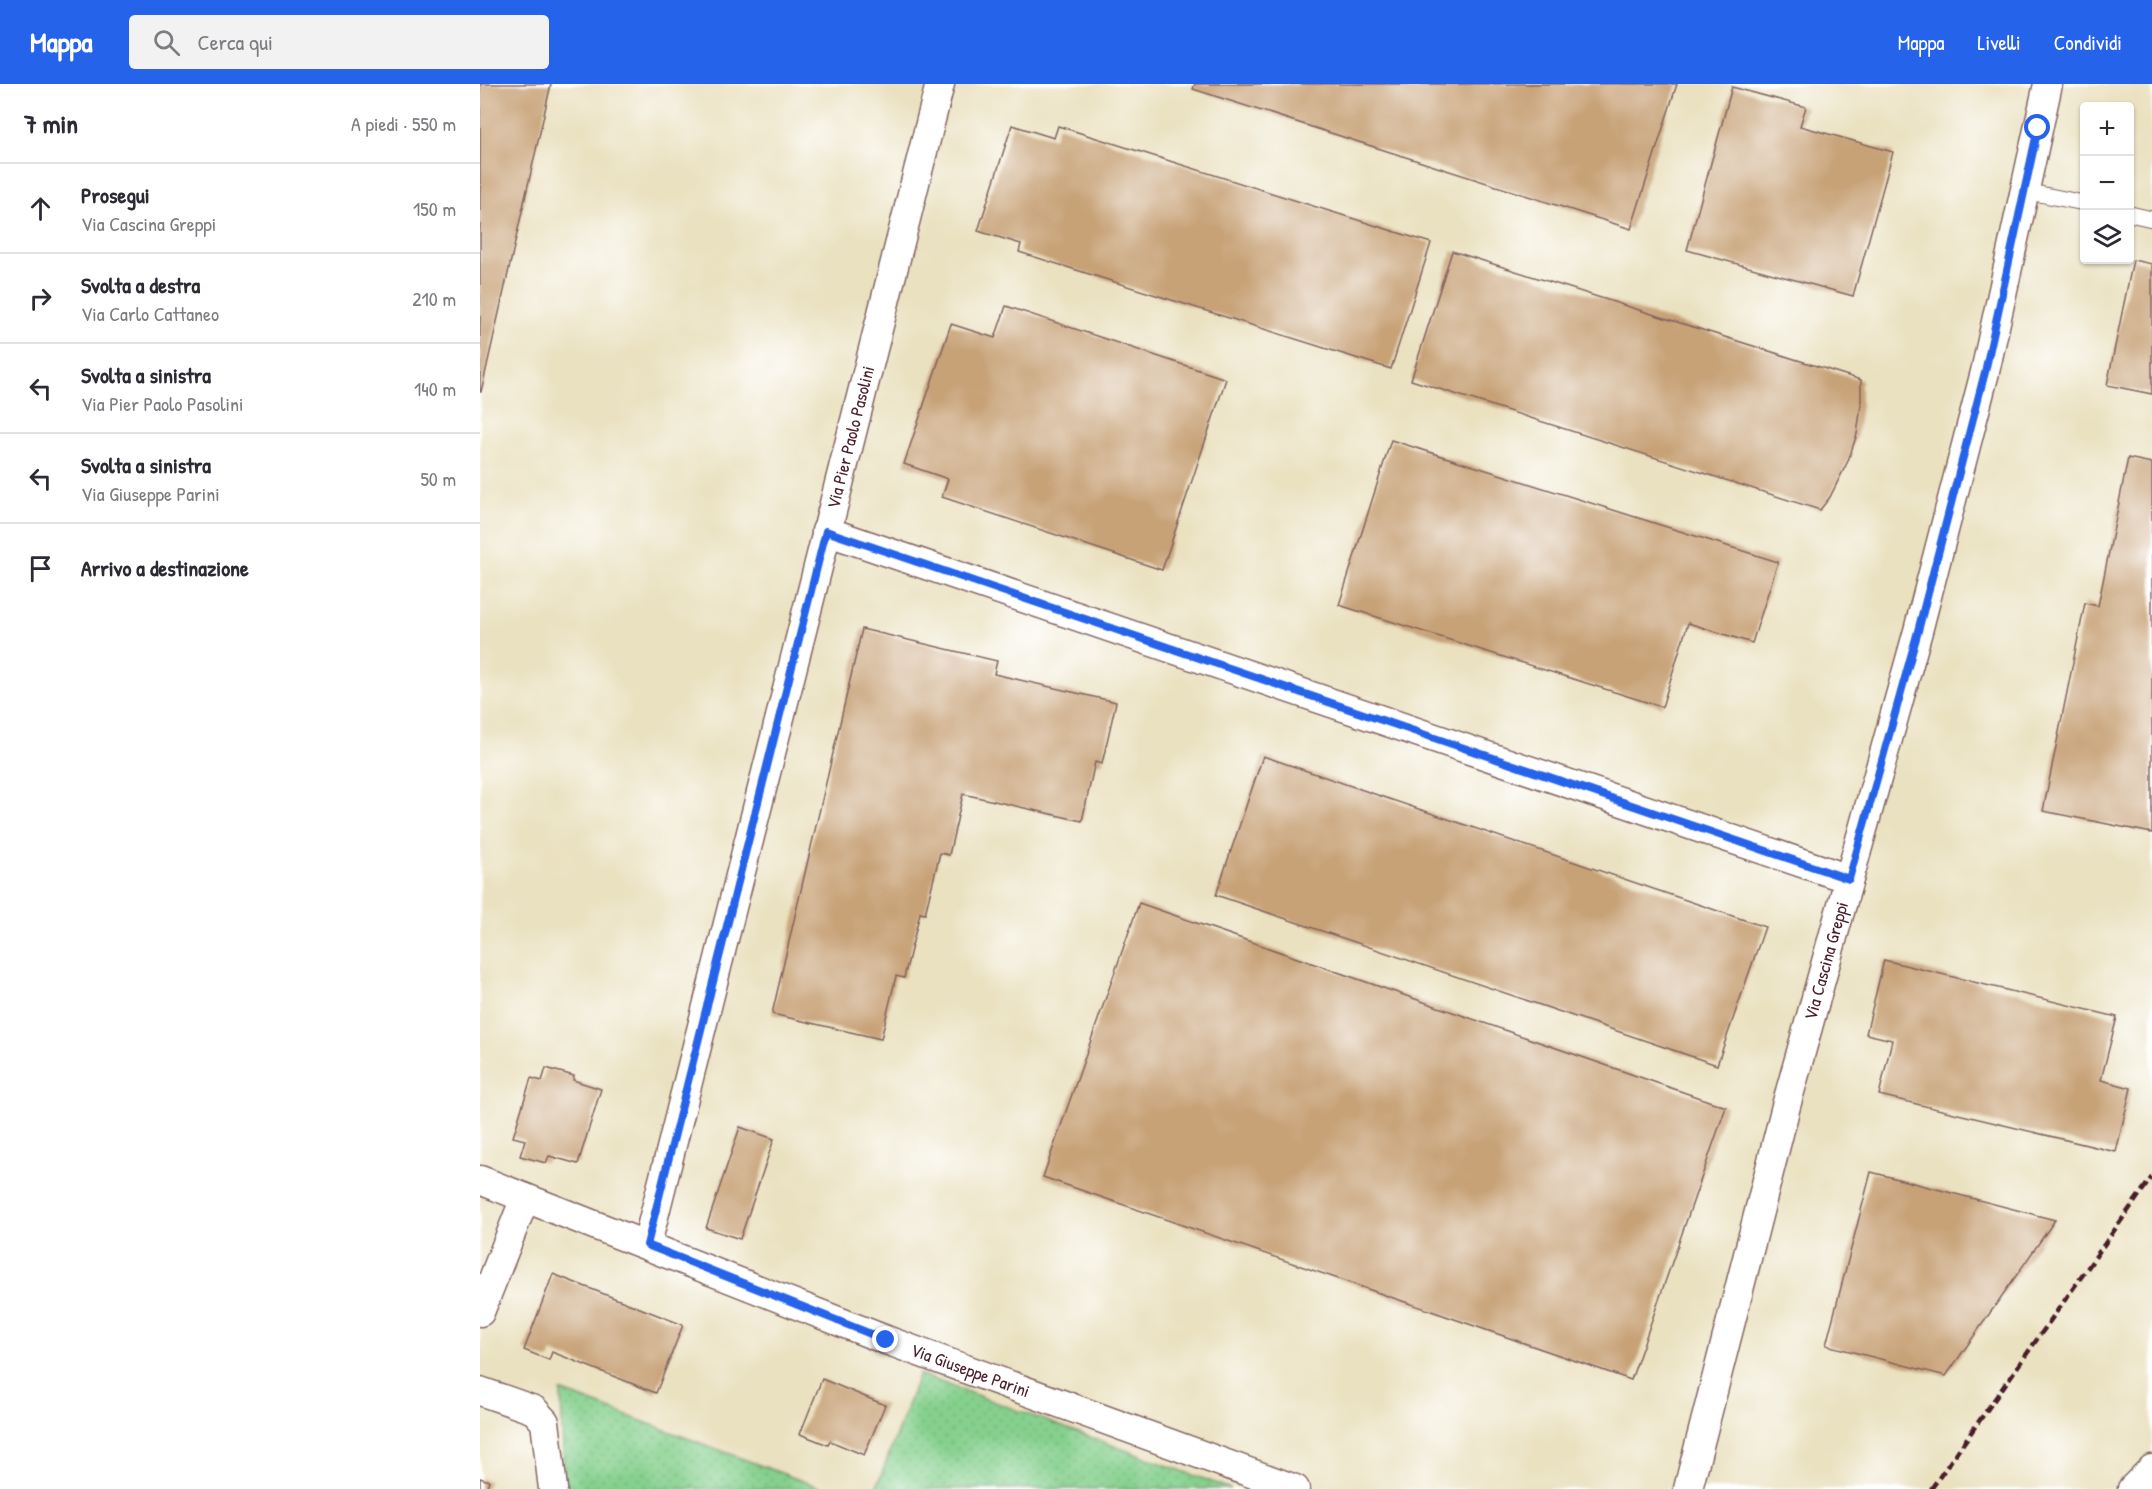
<!DOCTYPE html>
<html lang="it">
<meta charset="utf-8">
<style>
:root{--surface:#fff;--page:#f2f2f3;--text:#2b2b33;--muted:#7c7c81;--line:#e1e1e2;--accent:#2563eb}
body{margin:0;font-family:"Patrick Hand",sans-serif;background:var(--page);color:var(--text)}
.controls{position:absolute;right:18px;top:18px;display:grid;overflow:hidden;border-radius:6px;box-shadow:0 2px 4px #0004}
.controls button{width:54px;height:54px;display:grid;place-items:center;padding:0;border:0;border-bottom:2px solid var(--line);background:var(--surface);color:var(--text);font:30px sans-serif}
.stop{position:absolute;width:18px;height:18px;margin:-14px;border:4px solid #2563eb;border-radius:50%;background:#fff}
.stop.end{background:#2563eb;border-color:#fff;box-shadow:0 2px 6px #0008}
.list{margin:0;padding:0;list-style:none}
h2{display:flex;justify-content:space-between;align-items:center;height:78px;margin:0;padding:0 24px;font-size:26px}
h2 small{font-size:20px;font-weight:400;color:var(--muted)}
.list li{display:grid;grid-template-columns:39px 1fr auto;gap:18px;align-items:center;box-sizing:border-box;height:90px;padding:0 24px;border-top:2px solid var(--line)}
.list b{display:block;font-size:22px;white-space:nowrap}
.list p{margin:0;font-size:20px;white-space:nowrap;color:var(--muted)}
.list em{font-size:20px;font-style:normal;color:var(--muted)}
.icon{flex:none;width:33px;height:33px;fill:none;stroke:currentColor;stroke-width:2;stroke-linecap:round;stroke-linejoin:round}
.map{position:relative;flex:none;width:1672px;height:1405px;overflow:hidden}
header{display:flex;align-items:center;gap:36px;box-sizing:border-box;height:84px;padding:0 30px;background:var(--accent);color:#fff}
header strong{font-size:28px}
nav{display:flex;gap:33px;margin-inline-start:auto;font-size:21px}
.search{width:420px;height:54px;background:var(--page);display:flex;align-items:center;gap:15px;box-sizing:border-box;padding:0 21px;border-radius:6px;color:var(--muted);font-size:22px}
main{display:flex}
aside{flex:1;background:var(--surface)}
.map>svg:first-child{display:block}
.grass{fill:url(#grass-dots);stroke:#68785c;stroke-width:1.5}
.building{fill:#c7a277}
.lines{fill:none;stroke-linecap:round;stroke-linejoin:round}
.lane-casing{stroke:#82635f;stroke-width:17}
.street-casing{stroke:#82635f;stroke-width:31}
.lane{stroke:#fff;stroke-width:15}
.street{stroke:#fff;stroke-width:28}
.rail{stroke:#4a1f2b;stroke-width:4.5;stroke-dasharray:9 4.5;stroke-linecap:butt}
.route{stroke:#2563eb;stroke-width:8}
.labels{text-anchor:middle;stroke-width:4.5;stroke-linejoin:round;paint-order:stroke}
.street-label{font-size:18px;fill:#4a1f2b;stroke:#fff}
</style>
<header>
<strong>Mappa</strong>
<div class="search"><svg class="icon" aria-label="search" viewBox="0 0 24 24"><circle cx="10" cy="10" r="6"/><path d="M15 15l6 6"/></svg>Cerca qui</div>
<nav><a>Mappa</a><a>Livelli</a><a>Condividi</a></nav>
</header>
<main>
<aside>
<h2>7 min<small>A piedi · 550 m</small></h2>
<ul class="list">
<li><svg class="icon" aria-label="ahead" viewBox="0 0 24 24"><path d="M12 20V5M6 11l6-6 6 6"/></svg><div><b>Prosegui</b><p>Via Cascina Greppi</p></div><em>150 m</em></li>
<li><svg class="icon" aria-label="right" viewBox="0 0 24 24"><path d="M7 20v-9h11M14 6l5 5-5 5"/></svg><div><b>Svolta a destra</b><p>Via Carlo Cattaneo</p></div><em>210 m</em></li>
<li><svg class="icon" aria-label="left" viewBox="0 0 24 24"><path d="M17 20v-9H6M10 6l-5 5 5 5"/></svg><div><b>Svolta a sinistra</b><p>Via Pier Paolo Pasolini</p></div><em>140 m</em></li>
<li><svg class="icon" aria-label="left" viewBox="0 0 24 24"><path d="M17 20v-9H6M10 6l-5 5 5 5"/></svg><div><b>Svolta a sinistra</b><p>Via Giuseppe Parini</p></div><em>50 m</em></li>
<li><svg class="icon" aria-label="arrive" viewBox="0 0 24 24"><path d="M6 21V4h12l-3 4 3 4H6"/></svg><div><b>Arrivo a destinazione</b></div></li>
</ul>
</aside>
<div class="map">
<svg width="1672" height="1405" viewBox="0 0 1672 1405">
<defs>
<pattern id="grass-dots" width="8" height="8" patternUnits="userSpaceOnUse" patternTransform="scale(1.5)"><rect width="8" height="8" fill="#85d08d"/><path d="M2 2h.1M6 6h.1" fill="none" stroke="#74b27a" stroke-width="1.8" stroke-linecap="round"/></pattern>
</defs>
<rect width="100%" height="100%" fill="#fff"/>
<filter id="ink" filterUnits="userSpaceOnUse"><feTurbulence type="fractalNoise" baseFrequency=".0167" numOctaves="2"/><feDisplacementMap in="SourceGraphic" scale="12" xChannelSelector="R" yChannelSelector="G"/><feConvolveMatrix kernelMatrix="1 2 1 2 8 2 1 2 1" color-interpolation-filters="sRGB"/></filter>
<filter id="wash" filterUnits="userSpaceOnUse"><feTurbulence type="fractalNoise" baseFrequency=".008" numOctaves="4" result="noise"/><feDisplacementMap in="SourceGraphic" scale="24" xChannelSelector="R" yChannelSelector="G"/><feGaussianBlur stdDeviation="1.35" result="paint"/><feColorMatrix in="noise" values="0 0 0 0 0 0 0 0 0 0 0 0 0 0 0 0 0 1.4 0 .05"/><feComposite in="paint" operator="in"/></filter>
<g filter="url(#wash)">
<rect width="100%" height="100%" fill="#eae1c0"/>
<g class="grass">
<polygon points="439,1290 751,1405 396,1405"/>
<polygon points="81,1307 344,1405 84,1405"/>
</g>
<g id="blocks">
<g class="building">
<polygon points="0,0 71,0 1,308 0,308"/>
<polygon points="715,0 1197,0 1151,145 713,5"/>
<polygon points="1252,3 1326,23 1320,42 1413,68 1373,212 1207,166"/>
<polygon points="532,41 574,54 578,42 951,159 911,285 539,168 541,160 498,147"/>
<polygon points="972,167 1381,296 1381,321 1377,350 1368,377 1350,413 1340,426 931,296"/>
<polygon points="1653,176 1672,180 1672,310 1627,301"/>
<polygon points="526,222 746,295 682,486 462,413 468,395 424,380 471,240 515,254"/>
<polygon points="911,356 1298,478 1272,559 1208,539 1182,623 859,521"/>
<polygon points="1648,374 1672,379 1672,749 1563,727 1605,519 1618,522"/>
<polygon points="382,545 517,577 514,590 636,618 622,680 615,678 602,737 483,710 469,771 460,769 445,830 440,829 424,894 416,892 401,955 292,930"/>
<polygon points="783,672 1285,843 1237,981 736,811"/>
<polygon points="659,819 1246,1023 1151,1296 563,1093"/>
<polygon points="1404,876 1637,933 1621,996 1651,1004 1636,1068 1399,1011 1412,956 1386,950"/>
<polygon points="66,984 94,992 93,996 121,1005 98,1080 69,1072 66,1079 40,1072 45,1056 33,1053 51,994 62,997"/>
<polygon points="260,1043 294,1055 260,1155 226,1144"/>
<polygon points="1391,1088 1575,1136 1466,1292 1346,1261"/>
<polygon points="73,1190 203,1241 176,1309 72,1268 69,1276 44,1266"/>
<polygon points="342,1295 405,1321 384,1371 350,1357 348,1361 320,1350"/>
<polygon points="0,1394 9,1397 6,1405 0,1405"/>
</g>
</g>
</g>
<g filter="url(#ink)">
<use href="#blocks" fill-opacity="0" stroke="#82635f" stroke-width="1.5"/>
<g class="lines">
<g class="lane-casing">
<g id="lane">
<polyline points="1545,107 1604,119"/>
<polyline points="1650,130 1672,135"/>
</g>
</g>
<g class="street-casing">
<g id="street">
<polyline points="346,447 1369,795"/>
<path id="s1" d="M 0,1096 L 406,1256 L 815,1405"/>
<path id="s2" d="M 167,1160 L 460,0"/>
<polyline points="0,1228 45,1114"/>
<polyline points="0,1307 54,1326 65,1338 73,1405"/>
<path id="s3" d="M 1208,1405 L 1306,1022 L 1438,547 L 1505,288 L 1568,0"/>
<polyline points="1652,1405 1672,1385"/>
</g>
</g>
<use href="#lane" class="lane"/>
<use href="#street" class="street"/>
<polyline class="rail" points="1451,1405 1672,1093"/>
</g>
</g>
<g class="lines" filter="url(#ink)">
<polyline class="route" points="406,1256 167,1161 346,447 1369,795 1438,547 1505,288 1558,44"/>
</g>
<g class="labels">
<g class="street-label">
<text dy="6" stroke="none"><textPath href="#s2" startOffset="832">Via Pier Paolo Pasolini</textPath></text>
<text dy="6" stroke="none"><textPath href="#s3" startOffset="546">Via Cascina Greppi</textPath></text>
<text dy="6" stroke="none"><textPath href="#s1" startOffset="526">Via Giuseppe Parini</textPath></text>
</g>
</g>
</svg>
<div class="controls">
<button>+</button>
<button>−</button>
<button><svg class="icon" aria-label="layers" viewBox="0 0 24 24"><path d="M12 4l9 5-9 5-9-5zM3 14l9 5 9-5"/></svg></button>
</div>
<div class="stop" style="left:1558px;top:44px"></div>
<div class="stop end" style="left:406px;top:1256px"></div>
</div>
</main>
